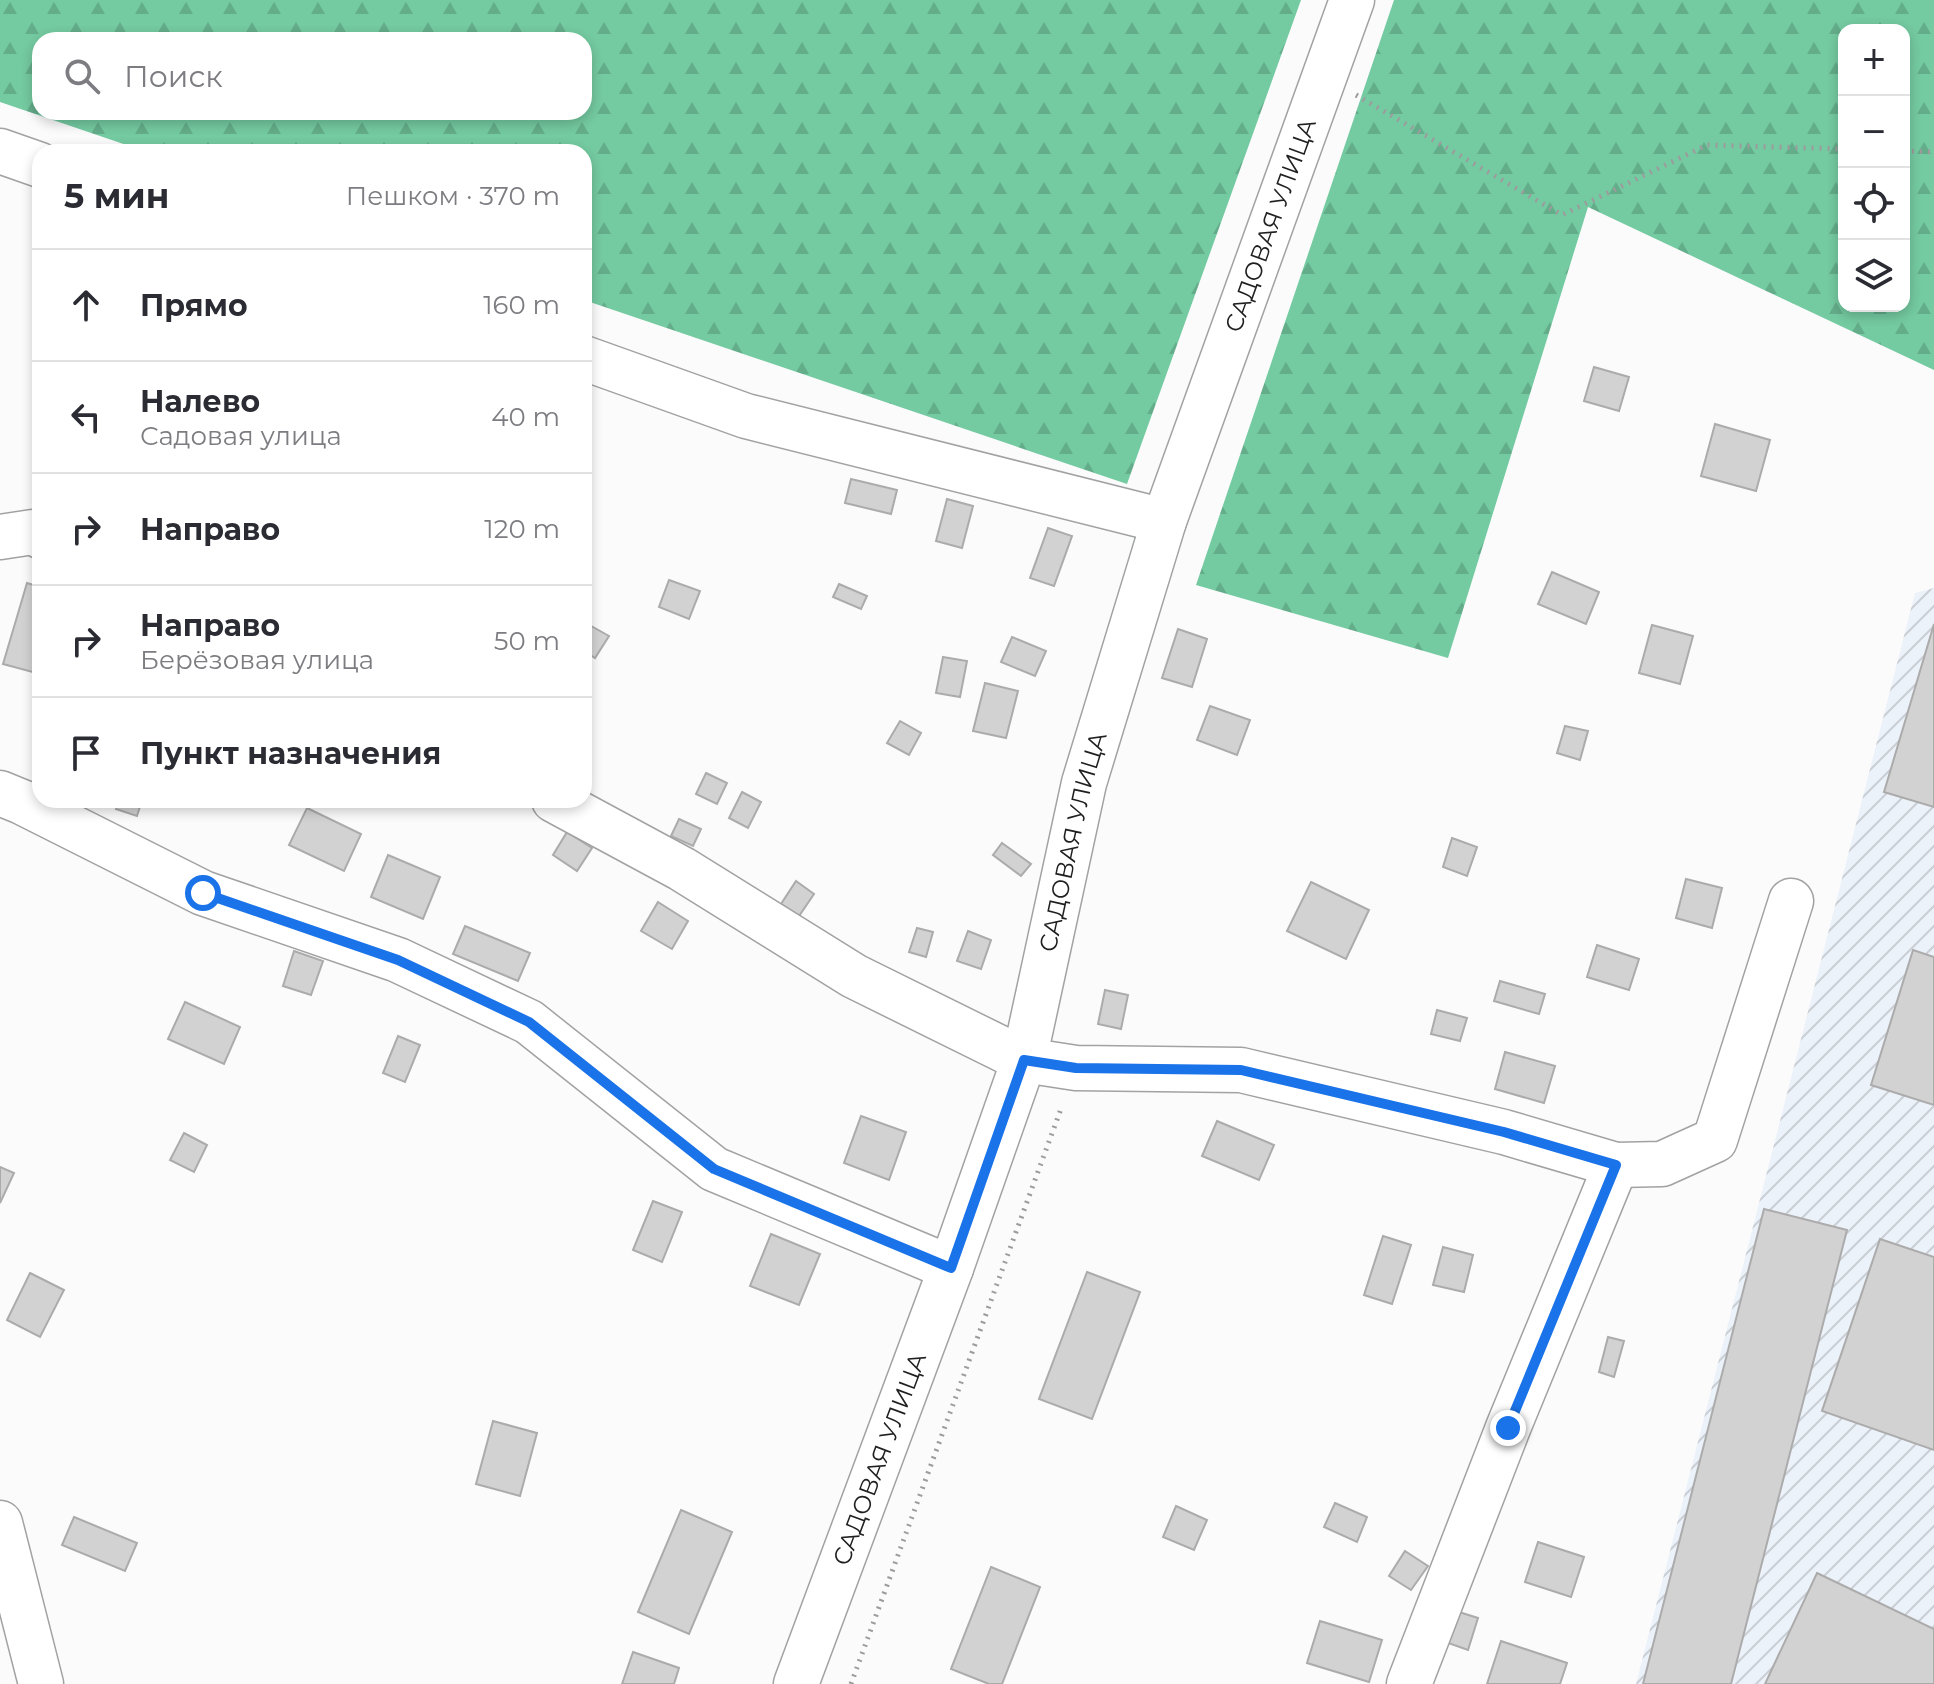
<!DOCTYPE html>
<html lang="ru">
<meta charset="utf-8">
<style>
:root{--surface:#fff;--page:#f7f7f7;--text:#2b2b33;--muted:#7c7c81;--line:#e1e1e2}
body{margin:0;font-family:Montserrat,sans-serif;background:var(--page);color:var(--text)}
.controls{position:absolute;right:24px;top:24px;display:grid;overflow:hidden;border-radius:16px;box-shadow:0 4px 12px #0003}
.controls button{width:72px;height:72px;display:grid;place-items:center;padding:0;border:0;border-bottom:2px solid var(--line);background:var(--surface);color:var(--text);font:40px sans-serif}
.stop{position:absolute;width:24px;height:24px;margin:-18px;border:6px solid #1a73e8;border-radius:50%;background:#fff}
.stop.end{background:#1a73e8;border-color:#fff;box-shadow:0 2px 8px #0008}
.list{margin:0;padding:0;list-style:none}
h2{display:flex;justify-content:space-between;align-items:center;height:104px;margin:0;padding:0 32px;font-size:34px}
h2 small{font-size:26px;font-weight:400;color:var(--muted)}
.list li{display:grid;grid-template-columns:52px 1fr auto;gap:24px;align-items:center;box-sizing:border-box;height:112px;padding:0 32px;border-top:2px solid var(--line)}
.list b{display:block;font-size:30px;white-space:nowrap}
.list p{margin:0;font-size:26px;white-space:nowrap;color:var(--muted)}
.list em{font-size:26px;font-style:normal;color:var(--muted)}
.icon{flex:none;width:44px;height:44px;fill:none;stroke:currentColor;stroke-width:2;stroke-linecap:round;stroke-linejoin:round}
.map{position:relative;flex:none;width:1934px;height:1684px;overflow:hidden}
.search{position:absolute;background:var(--surface);box-shadow:0 4px 12px #0003;left:32px;top:32px;width:560px;height:88px;display:flex;align-items:center;gap:20px;box-sizing:border-box;padding:0 28px;border-radius:24px;color:var(--muted);font-size:30px}
.panel{position:absolute;background:var(--surface);box-shadow:0 4px 12px #0003;left:32px;top:144px;width:560px;height:664px;border-radius:24px}
.map>svg:first-child{display:block}
.industrial{fill:url(#industrial-furrows)}
.forest{fill:url(#forest-firs);fill-rule:evenodd}
.building{fill:#d2d2d3;stroke:#acabac;stroke-width:2}
.lines{fill:none;stroke-linecap:round;stroke-linejoin:round}
.minor-casing{stroke:#a1a2a3;stroke-width:47}
.path{stroke:#9c9c9d;stroke-width:5;stroke-dasharray:2 6;stroke-linecap:butt}
.minor{stroke:#fff;stroke-width:44}
.route{stroke:#1a73e8;stroke-width:10}
.labels{text-anchor:middle;stroke-width:7;stroke-linejoin:round;paint-order:stroke}
.street-label{font-size:24px;fill:#202020;stroke:#fff}
</style>
<div class="map">
<svg width="1934" height="1684" viewBox="0 0 1934 1684">
<defs>
<pattern id="industrial-furrows" width="10" height="10" patternUnits="userSpaceOnUse" patternTransform="scale(2)"><rect width="10" height="10" fill="#ecf2f9"/><path d="M-1 1l2-2M0 10L10 0M9 11l2-2" fill="none" stroke="#cacfd5"/></pattern>
<pattern id="forest-firs" width="22" height="20" patternUnits="userSpaceOnUse" patternTransform="scale(2)"><rect width="22" height="20" fill="#74caa1"/><path d="M5 1l3.5 6h-7zM16 11l3.5 6h-7z" fill="#64ad8a"/></pattern>
</defs>
<rect width="100%" height="100%" fill="#fbfbfc"/>
<polygon class="industrial" points="1934,588 1934,1684 1636,1684 1915,593"/>
<g class="forest">
<path d="M 0,0 L 1301,0 L 1127,484 L 584,300 L 584,152 L 147,152 L 0,102 ZM 40,40 L 584,40 L 584,112 L 40,112 Z"/>
<path d="M 1394,0 L 1934,0 L 1934,370 L 1588,207 L 1448,658 L 1196,585 ZM 1844,30 L 1904,30 L 1904,306 L 1844,306 Z"/>
</g>
<g class="building">
<polygon points="1594,367 1629,377 1619,411 1584,401"/>
<polygon points="1715,424 1770,440 1756,491 1701,476"/>
<polygon points="851,479 897,490 891,514 845,503"/>
<polygon points="947,499 973,506 962,548 936,541"/>
<polygon points="1048,528 1072,536 1054,586 1030,578"/>
<polygon points="1552,572 1599,592 1586,624 1538,604"/>
<polygon points="669,580 700,591 689,619 659,607"/>
<polygon points="27,583 40,587 40,674 3,664"/>
<polygon points="839,584 867,596 861,609 833,597"/>
<polygon points="584,622 609,636 595,658 584,651"/>
<polygon points="1934,624 1934,807 1884,792"/>
<polygon points="1652,625 1693,636 1680,684 1639,673"/>
<polygon points="1178,629 1207,639 1192,687 1162,678"/>
<polygon points="1012,637 1046,651 1035,676 1001,662"/>
<polygon points="943,657 967,661 960,697 936,693"/>
<polygon points="985,683 1018,691 1006,738 973,731"/>
<polygon points="1210,706 1250,720 1237,755 1197,740"/>
<polygon points="900,721 921,733 909,755 887,743"/>
<polygon points="1565,726 1588,731 1580,760 1557,753"/>
<polygon points="706,773 727,783 717,804 696,794"/>
<polygon points="742,792 761,802 748,828 729,818"/>
<polygon points="118,800 142,800 137,816 116,809"/>
<polygon points="307,808 361,834 344,871 289,845"/>
<polygon points="679,819 701,829 693,846 671,836"/>
<polygon points="567,832 592,848 577,871 553,855"/>
<polygon points="1452,838 1477,847 1467,876 1443,867"/>
<polygon points="1002,843 1031,864 1021,876 993,855"/>
<polygon points="388,855 440,877 423,919 371,897"/>
<polygon points="1686,879 1722,888 1712,928 1676,918"/>
<polygon points="796,881 814,894 799,916 781,904"/>
<polygon points="1311,882 1369,910 1346,959 1287,931"/>
<polygon points="658,902 688,921 672,949 641,931"/>
<polygon points="465,926 530,953 518,981 453,954"/>
<polygon points="917,928 933,932 926,957 909,952"/>
<polygon points="968,931 991,940 981,969 957,961"/>
<polygon points="1597,945 1639,959 1629,990 1587,977"/>
<polygon points="1913,950 1934,957 1934,1105 1871,1085"/>
<polygon points="294,951 323,961 311,995 283,986"/>
<polygon points="1500,981 1545,994 1539,1014 1494,1001"/>
<polygon points="1105,990 1128,995 1121,1029 1098,1024"/>
<polygon points="185,1002 240,1027 224,1064 168,1039"/>
<polygon points="1437,1010 1467,1018 1460,1041 1431,1034"/>
<polygon points="398,1036 420,1045 405,1082 383,1073"/>
<polygon points="1505,1052 1555,1066 1544,1103 1495,1089"/>
<polygon points="861,1116 906,1132 889,1180 844,1163"/>
<polygon points="1217,1121 1274,1145 1259,1180 1202,1156"/>
<polygon points="184,1133 207,1145 194,1172 170,1160"/>
<polygon points="0,1167 14,1173 0,1203"/>
<polygon points="653,1201 682,1212 662,1262 633,1250"/>
<polygon points="1764,1209 1847,1230 1731,1684 1643,1684"/>
<polygon points="771,1234 820,1254 799,1305 750,1286"/>
<polygon points="1383,1236 1411,1245 1392,1304 1364,1295"/>
<polygon points="1880,1239 1934,1257 1934,1450 1822,1411"/>
<polygon points="1443,1247 1473,1255 1464,1292 1433,1285"/>
<polygon points="1087,1272 1140,1292 1092,1419 1039,1399"/>
<polygon points="30,1273 64,1290 40,1337 7,1320"/>
<polygon points="1608,1337 1624,1341 1614,1377 1599,1372"/>
<polygon points="493,1421 537,1433 520,1496 476,1484"/>
<polygon points="1335,1503 1367,1517 1357,1542 1324,1527"/>
<polygon points="1176,1506 1207,1520 1194,1550 1163,1537"/>
<polygon points="681,1510 732,1532 689,1634 638,1612"/>
<polygon points="74,1517 137,1543 125,1571 62,1545"/>
<polygon points="1538,1542 1584,1557 1571,1597 1525,1582"/>
<polygon points="1405,1551 1428,1566 1411,1590 1389,1576"/>
<polygon points="991,1567 1040,1587 1002,1684 989,1684 951,1669"/>
<polygon points="1817,1573 1934,1629 1934,1684 1765,1684"/>
<polygon points="1459,1612 1478,1618 1468,1650 1448,1643"/>
<polygon points="1320,1621 1382,1640 1369,1682 1307,1663"/>
<polygon points="1501,1641 1567,1663 1560,1684 1487,1684"/>
<polygon points="633,1652 679,1668 674,1684 622,1684"/>
</g>
<g class="lines">
<g class="minor-casing">
<g id="minor">
<polyline points="0,151 40,165"/>
<polyline points="584,358 746,416 1164,521"/>
<polyline points="0,537 33,532 40,536"/>
<polyline points="0,793 22,802 203,893 398,960 529,1022 714,1169 951,1268"/>
<polyline points="554,800 682,869 854,976 1024,1060 1076,1068 1241,1070 1504,1132 1616,1165 1662,1164 1715,1140 1791,901"/>
<polyline points="0,1523 41,1684"/>
<path id="s1" d="M 796,1684 L 951,1268 L 1024,1060 L 1084,783 L 1164,521 L 1352,0"/>
<polyline points="1409,1684 1508,1428 1616,1165"/>
</g>
</g>
<g class="path">
<polyline points="1356,95 1562,215 1707,145 1844,149"/>
<polyline points="1904,151 1934,152"/>
<polyline points="851,1684 1062,1106"/>
</g>
<use href="#minor" class="minor"/>
</g>
<g class="lines">
<polyline class="route" points="203,893 398,960 529,1022 714,1169 951,1268 1024,1060 1076,1068 1241,1070 1504,1132 1616,1165 1508,1428"/>
</g>
<g class="labels">
<g class="street-label">
<text dy="8" stroke="none"><textPath href="#s1" startOffset="1536">САДОВАЯ УЛИЦА</textPath></text>
<text dy="8" stroke="none"><textPath href="#s1" startOffset="888">САДОВАЯ УЛИЦА</textPath></text>
<text dy="8" stroke="none"><textPath href="#s1" startOffset="240">САДОВАЯ УЛИЦА</textPath></text>
</g>
</g>
</svg>
<div class="controls">
<button>+</button>
<button>−</button>
<button><svg class="icon" aria-label="locate" viewBox="0 0 24 24"><circle cx="12" cy="12" r="6"/><path d="M12 2v4M12 18v4M2 12h4M18 12h4"/></svg></button>
<button><svg class="icon" aria-label="layers" viewBox="0 0 24 24"><path d="M12 4l9 5-9 5-9-5zM3 14l9 5 9-5"/></svg></button>
</div>
<div class="stop" style="left:203px;top:893px"></div>
<div class="stop end" style="left:1508px;top:1428px"></div>
<div class="search"><svg class="icon" aria-label="search" viewBox="0 0 24 24"><circle cx="10" cy="10" r="6"/><path d="M15 15l6 6"/></svg>Поиск</div>
<section class="panel">
<h2>5 мин<small>Пешком · 370 m</small></h2>
<ul class="list">
<li><svg class="icon" aria-label="ahead" viewBox="0 0 24 24"><path d="M12 20V5M6 11l6-6 6 6"/></svg><div><b>Прямо</b></div><em>160 m</em></li>
<li><svg class="icon" aria-label="left" viewBox="0 0 24 24"><path d="M17 20v-9H6M10 6l-5 5 5 5"/></svg><div><b>Налево</b><p>Садовая улица</p></div><em>40 m</em></li>
<li><svg class="icon" aria-label="right" viewBox="0 0 24 24"><path d="M7 20v-9h11M14 6l5 5-5 5"/></svg><div><b>Направо</b></div><em>120 m</em></li>
<li><svg class="icon" aria-label="right" viewBox="0 0 24 24"><path d="M7 20v-9h11M14 6l5 5-5 5"/></svg><div><b>Направо</b><p>Берёзовая улица</p></div><em>50 m</em></li>
<li><svg class="icon" aria-label="arrive" viewBox="0 0 24 24"><path d="M6 21V4h12l-3 4 3 4H6"/></svg><div><b>Пункт назначения</b></div></li>
</ul>
</section>
</div>
